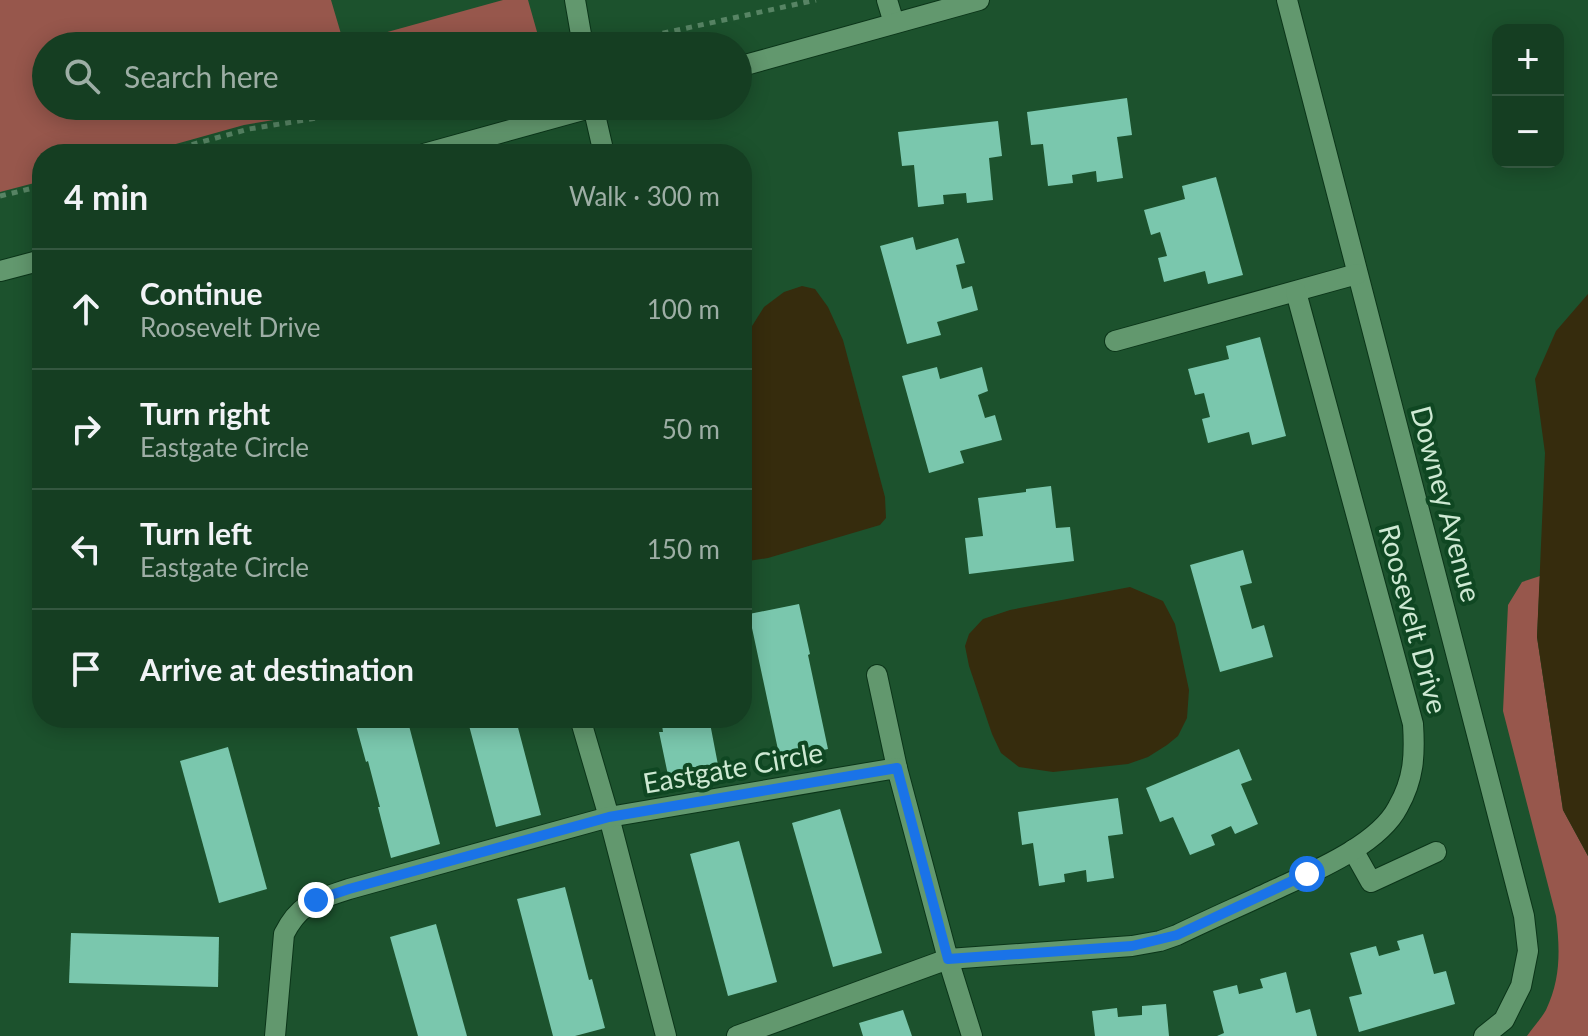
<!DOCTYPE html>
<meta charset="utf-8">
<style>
:root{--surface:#153e22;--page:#22492f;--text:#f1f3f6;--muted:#9daea5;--line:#345740}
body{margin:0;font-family:Lato,sans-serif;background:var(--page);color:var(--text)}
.controls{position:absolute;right:24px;top:24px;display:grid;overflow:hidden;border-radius:16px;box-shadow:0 4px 20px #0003}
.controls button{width:72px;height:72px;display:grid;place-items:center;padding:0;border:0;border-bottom:2px solid var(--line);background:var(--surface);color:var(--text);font:40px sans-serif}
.stop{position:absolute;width:24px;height:24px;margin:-18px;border:6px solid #1a73e8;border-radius:50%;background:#fff}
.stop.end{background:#1a73e8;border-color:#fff;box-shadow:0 2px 8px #0008}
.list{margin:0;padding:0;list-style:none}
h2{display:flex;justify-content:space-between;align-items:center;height:104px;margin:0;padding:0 32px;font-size:34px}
h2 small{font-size:26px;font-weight:400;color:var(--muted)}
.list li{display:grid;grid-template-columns:52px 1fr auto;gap:24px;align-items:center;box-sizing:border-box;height:120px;padding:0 32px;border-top:2px solid var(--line)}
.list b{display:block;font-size:30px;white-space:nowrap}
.list p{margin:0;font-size:26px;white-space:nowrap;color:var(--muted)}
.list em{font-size:26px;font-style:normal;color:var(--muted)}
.icon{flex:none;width:44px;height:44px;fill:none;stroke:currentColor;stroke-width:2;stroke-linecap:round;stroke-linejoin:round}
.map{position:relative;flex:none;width:1588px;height:1036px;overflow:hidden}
.search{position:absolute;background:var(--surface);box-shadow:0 4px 20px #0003;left:32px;top:32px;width:720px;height:88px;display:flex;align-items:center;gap:20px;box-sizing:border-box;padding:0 28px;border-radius:44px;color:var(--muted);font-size:30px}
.panel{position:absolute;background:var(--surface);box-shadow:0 4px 20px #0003;left:32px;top:144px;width:720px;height:584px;border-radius:32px}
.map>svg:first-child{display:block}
.green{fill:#97574c}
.water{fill:#362c0d}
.building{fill:#7ac7ad}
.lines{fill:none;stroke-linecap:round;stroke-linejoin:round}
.minor-casing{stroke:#0b3519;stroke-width:22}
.path{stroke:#578464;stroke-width:5;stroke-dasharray:6 6;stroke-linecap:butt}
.minor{stroke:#62986e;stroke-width:20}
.route{stroke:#1a73e8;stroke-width:10}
.labels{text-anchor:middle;stroke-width:8;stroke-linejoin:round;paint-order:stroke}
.street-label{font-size:28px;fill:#cee9d3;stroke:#0f4722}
</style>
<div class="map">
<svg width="1588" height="1036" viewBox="0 0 1588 1036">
<rect width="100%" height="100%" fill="#1c522d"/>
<g class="green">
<polygon points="0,0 331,0 344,44 503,0 528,0 541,46 46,46 46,106 359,106 244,125 140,154 42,154 42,181 0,192"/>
<path d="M 1540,576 L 1537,637 L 1563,810 L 1588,856 L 1588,1036 L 1527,1036 C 1533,1027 1541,1019 1546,1010 C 1561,979 1560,949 1556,916 L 1503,711 L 1508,605 L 1522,582 Z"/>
</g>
<g class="water">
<polygon points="802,286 815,289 828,307 843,340 885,497 886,518 880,525 768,558 742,562 742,342 764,307 784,292"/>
<polygon points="1588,294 1588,856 1563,810 1537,637 1545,453 1535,379 1556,331"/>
<polygon points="1130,587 1163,601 1175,624 1189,690 1187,718 1178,736 1167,745 1148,757 1128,764 1053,772 1019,767 1001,753 992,734 969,666 965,646 969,634 983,619 1010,610"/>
</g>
<g class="building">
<polygon points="1127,98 1132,135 1117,137 1123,178 1097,182 1096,171 1072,175 1073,183 1048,186 1043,144 1031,145 1027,112"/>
<polygon points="998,121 1002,156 989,158 993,200 967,203 966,193 943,195 944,204 918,207 914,165 902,166 898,132"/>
<polygon points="1216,177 1243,275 1208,284 1205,271 1164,282 1158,258 1167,256 1160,232 1151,235 1144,210 1185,199 1182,186"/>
<polygon points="913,237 916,250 958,238 965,263 956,265 962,289 972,286 978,310 937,322 941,335 907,344 880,246"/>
<polygon points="1260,337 1286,436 1252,445 1249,432 1208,443 1202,419 1210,417 1204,393 1195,395 1188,369 1229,359 1226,346"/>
<polygon points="937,367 940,379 982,367 988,391 978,395 985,418 995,415 1002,440 960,451 964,463 929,473 902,376"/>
<polygon points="1051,486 1056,528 1070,527 1074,561 969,574 965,538 983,536 978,498 1026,492 1026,489"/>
<polygon points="1243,550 1252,583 1240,586 1252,629 1264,625 1273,657 1220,672 1190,565"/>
<polygon points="799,604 810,654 808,655 828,749 780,759 749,614"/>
<polygon points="354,718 407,718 440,844 391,858 378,807 380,807 368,761 366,762"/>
<polygon points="467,718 521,718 516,720 541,815 496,827"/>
<polygon points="661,718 709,718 719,770 669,780 659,732 663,732"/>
<polygon points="228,747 267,889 219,903 180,761"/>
<polygon points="1239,749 1252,780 1241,784 1258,824 1235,834 1231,826 1211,835 1215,845 1190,855 1173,817 1160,822 1146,788"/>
<polygon points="1118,798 1123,834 1108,836 1114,878 1087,882 1086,870 1064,874 1065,882 1039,886 1033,843 1022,845 1018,812"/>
<polygon points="840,809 882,953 833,967 792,823"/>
<polygon points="739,841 777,982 728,996 690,854"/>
<polygon points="565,887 589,980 592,979 605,1028 575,1036 553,1036 517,899"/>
<polygon points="436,924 467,1036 418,1036 390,937"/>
<polygon points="71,933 219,937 218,987 69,983"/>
<polygon points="1423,934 1434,974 1446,971 1455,1004 1359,1032 1349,997 1362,994 1350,953 1376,946 1379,956 1400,950 1397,941"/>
<polygon points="1286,972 1296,1013 1310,1009 1317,1036 1217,1036 1224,1033 1213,991 1237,985 1239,994 1263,988 1260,979"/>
<polygon points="1166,1004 1169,1036 1095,1036 1092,1011 1117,1008 1118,1017 1142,1015 1142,1006"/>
<polygon points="903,1010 912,1036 863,1036 859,1023"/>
</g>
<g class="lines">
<g class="minor-casing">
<g id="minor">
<polyline points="575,0 583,46"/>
<polyline points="887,0 894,23"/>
<polyline points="1287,0 1524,916 1528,951 1521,986 1504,1020 1484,1036"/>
<polyline points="738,67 979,0"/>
<polyline points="593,106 604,154"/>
<polyline points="424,154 597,106"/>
<polyline points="0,271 42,260"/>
<polyline points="1115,341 1357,274"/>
<polyline points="877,675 897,768"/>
<polyline points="580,718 609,817 666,1036"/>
<polyline points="1353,850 1371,882 1436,852"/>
<path d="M 275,1036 L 284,934 C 300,902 317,900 349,889 L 609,817 L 897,768 L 948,959 L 972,1036"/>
<path d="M 737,1036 L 948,959 L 1132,946 L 1160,941 L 1177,935 C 1208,920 1240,906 1272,891 C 1310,873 1378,846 1398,807 C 1414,779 1415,755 1413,724 L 1296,292"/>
</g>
</g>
<g class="path">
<polyline points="604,46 816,0"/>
<polyline points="157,154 249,129 367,110 383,106"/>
<polyline points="0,196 42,186"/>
</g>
<use href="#minor" class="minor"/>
</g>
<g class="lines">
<polyline class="route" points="316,900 349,889 609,817 897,768 948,959 1132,946 1177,935 1307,874"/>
</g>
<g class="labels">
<g class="street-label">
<text transform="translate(1446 504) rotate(75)" y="10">Downey Avenue</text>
<text transform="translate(1413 619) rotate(75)" y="10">Roosevelt Drive</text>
<text transform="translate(733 768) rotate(-10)" y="10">Eastgate Circle</text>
</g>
</g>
</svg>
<div class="controls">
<button>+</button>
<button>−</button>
</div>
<div class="stop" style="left:1307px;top:874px"></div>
<div class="stop end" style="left:316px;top:900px"></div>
<div class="search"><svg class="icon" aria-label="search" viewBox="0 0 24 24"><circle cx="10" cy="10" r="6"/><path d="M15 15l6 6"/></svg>Search here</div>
<section class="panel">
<h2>4 min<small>Walk · 300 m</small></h2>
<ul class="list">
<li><svg class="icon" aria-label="ahead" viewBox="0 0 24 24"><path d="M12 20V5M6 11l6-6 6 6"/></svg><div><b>Continue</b><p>Roosevelt Drive</p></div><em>100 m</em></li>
<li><svg class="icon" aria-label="right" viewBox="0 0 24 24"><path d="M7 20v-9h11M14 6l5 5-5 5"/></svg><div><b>Turn right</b><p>Eastgate Circle</p></div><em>50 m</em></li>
<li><svg class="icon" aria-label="left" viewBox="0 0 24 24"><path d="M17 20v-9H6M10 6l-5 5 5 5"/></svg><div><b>Turn left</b><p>Eastgate Circle</p></div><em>150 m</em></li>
<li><svg class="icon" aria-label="arrive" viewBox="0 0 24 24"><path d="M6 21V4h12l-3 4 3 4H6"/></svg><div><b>Arrive at destination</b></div></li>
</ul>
</section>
</div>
